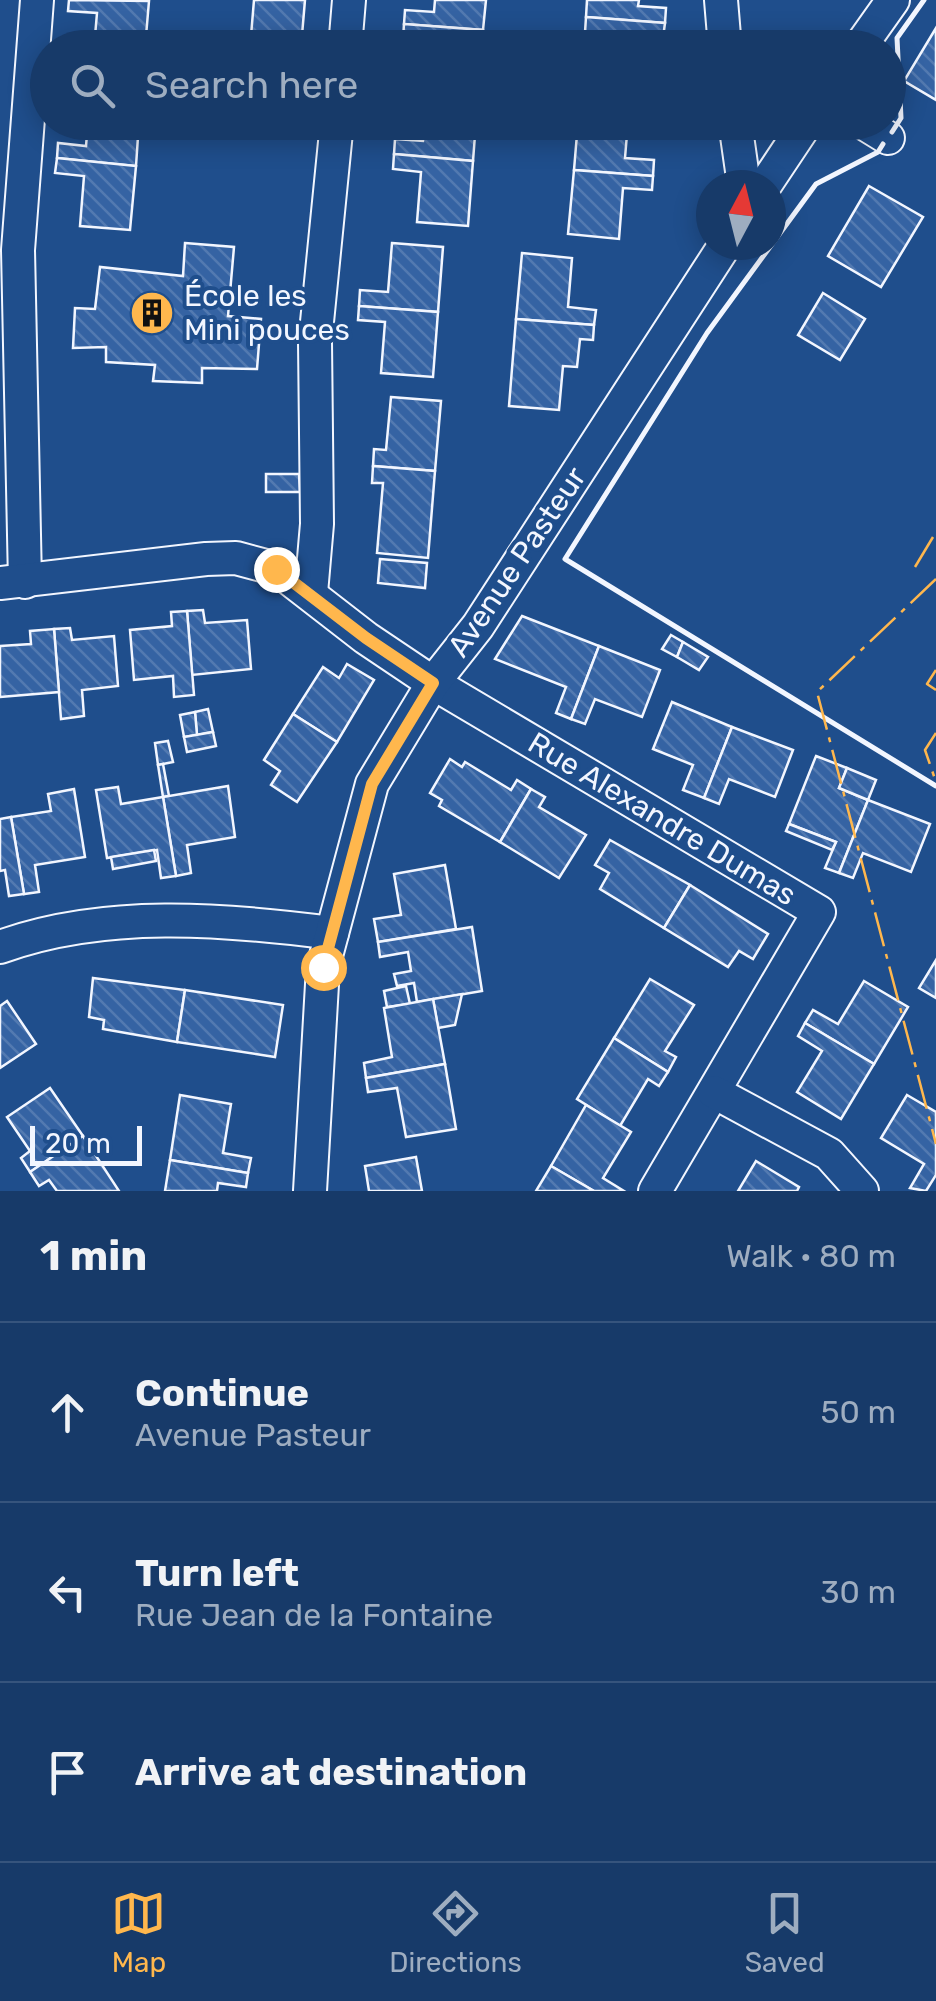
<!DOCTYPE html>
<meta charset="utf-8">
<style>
:root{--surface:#173a69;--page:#244571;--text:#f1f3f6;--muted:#9eadc0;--line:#36547d;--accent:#ffb74d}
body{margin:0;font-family:Rubik,sans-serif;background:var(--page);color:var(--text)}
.compass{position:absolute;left:696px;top:170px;width:90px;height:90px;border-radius:50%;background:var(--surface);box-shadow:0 5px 25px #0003;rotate:7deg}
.scale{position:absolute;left:30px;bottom:25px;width:112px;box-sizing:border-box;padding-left:10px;border:5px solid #f2f6ff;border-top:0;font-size:28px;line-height:35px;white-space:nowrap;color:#f2f6ff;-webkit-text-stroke:8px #1f4e8c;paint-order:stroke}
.stop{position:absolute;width:30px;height:30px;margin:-22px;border:8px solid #ffb74d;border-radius:50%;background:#fff}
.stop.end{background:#ffb74d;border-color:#fff;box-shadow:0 2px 10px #0008}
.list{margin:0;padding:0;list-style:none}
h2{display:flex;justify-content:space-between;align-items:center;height:130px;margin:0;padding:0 40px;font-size:42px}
h2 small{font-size:32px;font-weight:400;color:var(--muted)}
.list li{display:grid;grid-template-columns:65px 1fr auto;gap:30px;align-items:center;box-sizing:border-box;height:180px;padding:0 40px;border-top:2px solid var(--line)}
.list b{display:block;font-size:38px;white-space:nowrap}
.list p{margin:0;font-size:32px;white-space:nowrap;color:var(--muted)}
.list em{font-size:32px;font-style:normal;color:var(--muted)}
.icon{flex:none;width:55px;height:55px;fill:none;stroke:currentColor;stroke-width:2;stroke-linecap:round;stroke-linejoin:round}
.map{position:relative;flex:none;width:936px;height:1191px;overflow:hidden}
.search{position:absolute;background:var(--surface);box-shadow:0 5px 25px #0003;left:30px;right:30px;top:30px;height:110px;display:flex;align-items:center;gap:25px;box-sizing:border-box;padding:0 35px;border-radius:55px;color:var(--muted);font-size:38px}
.sheet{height:670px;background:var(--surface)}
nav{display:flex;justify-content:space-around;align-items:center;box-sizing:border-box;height:140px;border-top:2px solid var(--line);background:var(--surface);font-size:28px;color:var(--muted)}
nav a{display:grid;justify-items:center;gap:5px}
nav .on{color:var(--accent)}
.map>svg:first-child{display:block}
.building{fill:url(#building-back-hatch);stroke:#f2f6ff;stroke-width:2.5}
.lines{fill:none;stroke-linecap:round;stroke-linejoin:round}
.minor-casing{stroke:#f2f6ff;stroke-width:36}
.minor{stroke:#1f4e8c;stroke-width:32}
.wall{stroke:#f2f6ff;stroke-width:5}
.power{stroke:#ffb74d;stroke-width:2.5;stroke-dasharray:35 8 5 8;stroke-linecap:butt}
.route{stroke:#ffb74d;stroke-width:12}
.labels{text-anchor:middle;stroke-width:8;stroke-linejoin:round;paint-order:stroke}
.poi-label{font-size:30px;fill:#f2f6ff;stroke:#1f4e8c;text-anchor:start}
.street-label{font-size:30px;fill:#f2f6ff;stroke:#1f4e8c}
</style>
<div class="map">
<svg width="936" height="1191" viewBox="0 0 936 1191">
<defs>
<pattern id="building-back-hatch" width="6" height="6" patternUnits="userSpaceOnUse" patternTransform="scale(2.5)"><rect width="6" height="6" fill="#3563a3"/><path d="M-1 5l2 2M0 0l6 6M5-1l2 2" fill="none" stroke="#537ab1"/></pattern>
</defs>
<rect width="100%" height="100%" fill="#1f4e8c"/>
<g class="building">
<polygon points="69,0 149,1 145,48 94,48 97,13 68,11"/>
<polygon points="254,0 305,0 301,47 305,48 250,48"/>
<polygon points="435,0 486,0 483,30 404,24 405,10 434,12"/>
<polygon points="587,0 639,0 638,6 666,8 665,23 586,17"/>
<polygon points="586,17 665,23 663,38 636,36 635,48 584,48"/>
<polygon points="404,24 483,30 482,48 431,48 432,41 403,39"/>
<polygon points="936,28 936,100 904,81"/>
<polygon points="88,122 139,122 136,166 57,158 58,143 86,146"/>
<polygon points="243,122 295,122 294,133 243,130"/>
<polygon points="425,122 476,122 473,161 394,154 395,139 423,141"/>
<polygon points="578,122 628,122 625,158 654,160 653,176 574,170"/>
<polygon points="394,154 473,161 468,226 417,222 421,172 393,169"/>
<polygon points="57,158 136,166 130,230 80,226 84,176 55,173"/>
<polygon points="574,170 653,176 652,190 623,188 619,239 568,234"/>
<polygon points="869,186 923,217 881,287 828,256"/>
<polygon points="185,243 234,247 228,316 261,319 257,369 202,368 202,383 153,381 155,365 106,362 106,347 73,348 75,308 95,309 100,267 183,276"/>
<polygon points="392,243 443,247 438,312 359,306 360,290 388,292"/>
<polygon points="522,253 572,258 568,307 596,310 594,325 516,319"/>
<polygon points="823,293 865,319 840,360 798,335"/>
<polygon points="359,306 438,312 433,377 381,373 385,322 358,320"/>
<polygon points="516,319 594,325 593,340 580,339 577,367 563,366 559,410 509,406"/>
<polygon points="391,397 441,401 435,471 373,466 374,449 386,450"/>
<polygon points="373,466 435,471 428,558 377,553 383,483 372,483"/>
<polygon points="266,474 299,474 300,492 266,492"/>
<polygon points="380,559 427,563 425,588 378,583"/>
<polygon points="203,610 205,623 247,620 251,669 192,675 187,611"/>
<polygon points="187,611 194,695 174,697 173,676 134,680 130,630 172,626 171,612"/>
<polygon points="522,616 599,646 571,719 556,713 566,687 495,659"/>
<polygon points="70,628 72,640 114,636 118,686 82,690 84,716 61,719 54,629"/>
<polygon points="54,629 59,692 0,697 0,646 31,644 30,631"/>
<polygon points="671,635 683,642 677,657 662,649"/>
<polygon points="683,642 708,657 699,670 677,657"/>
<polygon points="599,646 660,670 642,717 595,699 585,724 571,719"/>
<polygon points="347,664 374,680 337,742 293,714 323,667 339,678"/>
<polygon points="672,702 732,727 704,798 683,790 693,765 653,749"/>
<polygon points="208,709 213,732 197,735 195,712"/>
<polygon points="195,712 197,735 184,737 180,715"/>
<polygon points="293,714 337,742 297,802 271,785 280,771 264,760"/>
<polygon points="732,727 793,750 775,797 729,779 719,804 704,798"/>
<polygon points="213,732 216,746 187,752 184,737"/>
<polygon points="168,741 173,762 158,765 155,743"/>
<polygon points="816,756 847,768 839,788 868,800 839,873 825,868 836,842 789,824"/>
<polygon points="450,759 462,767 465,762 511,790 517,780 531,789 500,842 439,806 442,800 430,793"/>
<polygon points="163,764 169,796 163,797 158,765"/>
<polygon points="847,768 876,780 868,800 839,788"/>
<polygon points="228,786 235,837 187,845 191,873 176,876 163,797"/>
<polygon points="118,787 121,804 163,797 176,876 161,878 157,850 107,858 96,790"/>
<polygon points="74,789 85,857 35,865 39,892 24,894 11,817 51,811 48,794"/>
<polygon points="531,789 545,797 539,807 586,835 559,878 500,842"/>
<polygon points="868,800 930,824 911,872 863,853 853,878 839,873"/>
<polygon points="11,817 24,894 9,896 5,870 0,871 0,819"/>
<polygon points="789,824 836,842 832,850 786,831"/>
<polygon points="610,840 690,885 664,928 600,889 609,873 595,865"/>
<polygon points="154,850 156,861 113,869 111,857"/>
<polygon points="445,865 456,929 378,942 374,919 401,915 394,874"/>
<polygon points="690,885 768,934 753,959 739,951 728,967 664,928"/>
<polygon points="472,927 482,991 417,1002 414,983 397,986 394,974 411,971 408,952 380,957 378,942"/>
<polygon points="936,960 936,998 919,988"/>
<polygon points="93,978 185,990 177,1042 103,1029 104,1020 89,1017"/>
<polygon points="650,979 694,1005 665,1051 676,1057 668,1072 614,1038"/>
<polygon points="864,981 908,1007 874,1064 805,1023 813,1010 838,1024"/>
<polygon points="406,986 410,1004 387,1007 384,991"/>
<polygon points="185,990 283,1005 275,1057 177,1042"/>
<polygon points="462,994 455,1025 438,1028 433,999"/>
<polygon points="433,999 445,1064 366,1078 364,1063 392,1057 384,1008"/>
<polygon points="7,1001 36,1044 0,1068 0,1006"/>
<polygon points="805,1023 874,1064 841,1119 797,1092 822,1051 798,1036"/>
<polygon points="614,1038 668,1072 659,1086 648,1079 620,1126 577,1099"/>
<polygon points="445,1064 456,1129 406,1137 397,1088 368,1092 366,1078"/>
<polygon points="50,1088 83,1136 30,1172 21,1158 30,1151 7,1117"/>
<polygon points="180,1095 231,1104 223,1153 251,1158 248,1173 170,1160"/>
<polygon points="907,1095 936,1112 936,1175 926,1191 910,1188 924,1164 881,1138"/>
<polygon points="586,1105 631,1132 603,1178 624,1191 594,1191 551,1166"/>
<polygon points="83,1136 119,1191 57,1191 49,1180 39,1186 30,1172"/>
<polygon points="416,1157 422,1191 369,1191 365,1166"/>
<polygon points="170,1160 248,1173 246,1187 218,1183 217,1191 165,1191"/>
<polygon points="756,1161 799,1187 797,1191 738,1191"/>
<polygon points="551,1166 594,1191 536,1191"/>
</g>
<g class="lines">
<g class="minor-casing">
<g id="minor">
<polyline points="721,0 725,48"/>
<polyline points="345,48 349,0"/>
<polyline points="859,48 893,0"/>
<polyline points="735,122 744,185"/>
<polyline points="862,122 888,138"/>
<polyline points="765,185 807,122"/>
<polyline points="25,582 18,250 37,0"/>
<polyline points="0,583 206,559 236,558 277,569 366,638 433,683 819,912 655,1191"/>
<polyline points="311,593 317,524 315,342 337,122"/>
<path d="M 0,947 C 105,909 224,919 332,933"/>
<polyline points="714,1092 829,1154 862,1191"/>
<polyline points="310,1191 323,967 372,784 433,683 478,626 725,245"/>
</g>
</g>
<use href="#minor" class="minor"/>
<g class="wall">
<polyline points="892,132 901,118 897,38 924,0"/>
<polyline points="883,144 878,152 816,184 707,333 565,559 936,786"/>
</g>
<g class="power">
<polyline points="915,567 936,532"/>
<polyline points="936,579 817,692 936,1144"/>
<polyline points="936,670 927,684 936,690"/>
<polyline points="936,733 925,750 936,782"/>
</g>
</g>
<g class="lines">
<polyline class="route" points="276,569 366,638 433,683 372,784 323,967"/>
</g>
<defs>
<g id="building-disc" transform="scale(2.25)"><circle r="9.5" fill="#ffb74d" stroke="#1f4e8c"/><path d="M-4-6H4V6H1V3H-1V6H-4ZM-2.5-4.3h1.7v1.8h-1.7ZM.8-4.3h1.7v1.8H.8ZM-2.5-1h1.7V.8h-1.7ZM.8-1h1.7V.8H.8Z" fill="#111"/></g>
</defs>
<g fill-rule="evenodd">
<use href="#building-disc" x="152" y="313"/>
</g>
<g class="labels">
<g class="poi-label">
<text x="184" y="306">École les<tspan x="184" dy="34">Mini pouces</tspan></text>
</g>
<g class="street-label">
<text transform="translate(517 562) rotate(-56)" y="10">Avenue Pasteur</text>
<text transform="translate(662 819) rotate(31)" y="10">Rue Alexandre Dumas</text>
</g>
</g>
</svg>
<svg class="compass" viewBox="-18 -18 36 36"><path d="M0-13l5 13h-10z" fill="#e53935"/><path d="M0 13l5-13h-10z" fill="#9eadc0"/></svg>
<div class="scale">20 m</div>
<div class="stop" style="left:323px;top:967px"></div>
<div class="stop end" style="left:276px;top:569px"></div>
<div class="search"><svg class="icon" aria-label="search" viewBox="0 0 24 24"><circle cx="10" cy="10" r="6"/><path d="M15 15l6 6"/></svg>Search here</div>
</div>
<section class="sheet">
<h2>1 min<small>Walk · 80 m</small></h2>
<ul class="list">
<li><svg class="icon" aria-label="ahead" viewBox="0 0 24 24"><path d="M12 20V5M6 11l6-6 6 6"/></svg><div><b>Continue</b><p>Avenue Pasteur</p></div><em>50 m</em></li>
<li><svg class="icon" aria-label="left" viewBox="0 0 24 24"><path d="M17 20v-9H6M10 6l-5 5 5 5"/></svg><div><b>Turn left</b><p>Rue Jean de la Fontaine</p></div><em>30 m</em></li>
<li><svg class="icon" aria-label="arrive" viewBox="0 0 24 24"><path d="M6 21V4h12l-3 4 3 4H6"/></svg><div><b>Arrive at destination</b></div></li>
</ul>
</section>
<nav>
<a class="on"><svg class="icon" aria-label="map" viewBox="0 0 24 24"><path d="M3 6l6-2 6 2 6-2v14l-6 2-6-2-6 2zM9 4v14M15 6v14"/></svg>Map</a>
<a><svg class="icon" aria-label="directions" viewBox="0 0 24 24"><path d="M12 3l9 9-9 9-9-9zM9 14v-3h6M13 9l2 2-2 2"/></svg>Directions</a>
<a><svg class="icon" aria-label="saved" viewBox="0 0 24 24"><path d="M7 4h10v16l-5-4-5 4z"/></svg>Saved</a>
</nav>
